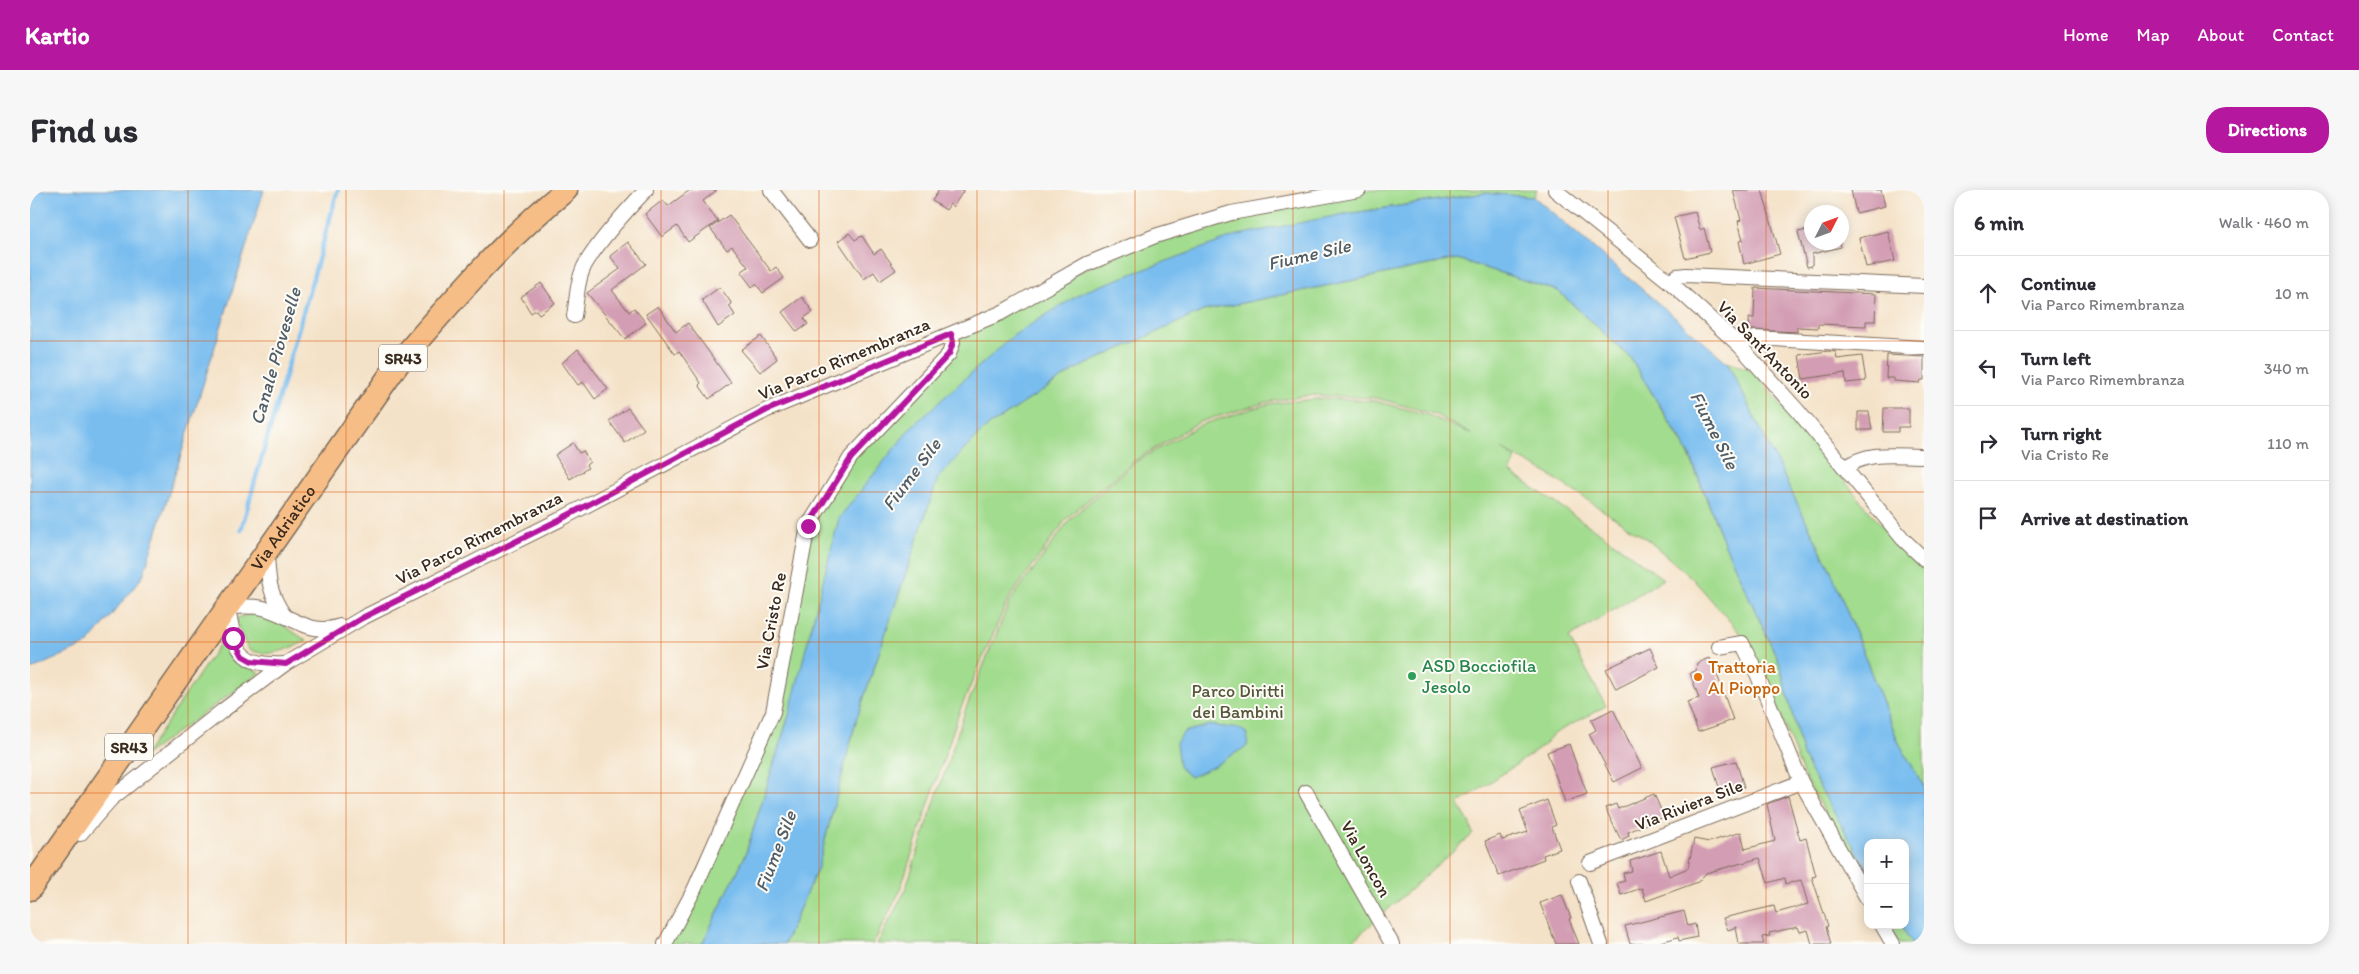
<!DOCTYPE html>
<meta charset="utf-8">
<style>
:root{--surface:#fff;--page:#f7f7f7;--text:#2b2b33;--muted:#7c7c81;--line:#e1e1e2;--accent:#b5179e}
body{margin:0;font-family:Itim,sans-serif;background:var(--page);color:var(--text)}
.controls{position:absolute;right:15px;bottom:15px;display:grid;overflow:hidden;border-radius:10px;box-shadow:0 2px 12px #0003}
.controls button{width:45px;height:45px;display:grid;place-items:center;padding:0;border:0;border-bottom:1px solid var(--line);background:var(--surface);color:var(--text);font:25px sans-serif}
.compass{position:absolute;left:1774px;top:15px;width:45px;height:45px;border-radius:50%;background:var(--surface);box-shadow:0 2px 12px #0003;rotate:48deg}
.stop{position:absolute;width:15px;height:15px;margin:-11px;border:4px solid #b5179e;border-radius:50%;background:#fff}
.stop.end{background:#b5179e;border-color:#fff;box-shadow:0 1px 5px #0008}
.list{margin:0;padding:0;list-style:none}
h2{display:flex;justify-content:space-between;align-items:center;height:65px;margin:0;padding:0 20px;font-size:21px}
h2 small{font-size:16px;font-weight:400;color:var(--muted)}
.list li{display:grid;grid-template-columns:32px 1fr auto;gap:15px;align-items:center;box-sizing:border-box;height:75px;padding:0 20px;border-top:1px solid var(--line)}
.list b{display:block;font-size:19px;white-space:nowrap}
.list p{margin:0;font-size:16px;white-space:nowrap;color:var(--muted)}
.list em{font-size:16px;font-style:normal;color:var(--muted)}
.icon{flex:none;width:28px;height:28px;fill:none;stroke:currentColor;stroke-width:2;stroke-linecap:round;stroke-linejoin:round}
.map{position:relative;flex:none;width:1894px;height:754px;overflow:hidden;border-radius:20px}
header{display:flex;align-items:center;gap:30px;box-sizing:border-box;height:70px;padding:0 25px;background:var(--accent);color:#fff}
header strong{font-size:24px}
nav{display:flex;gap:28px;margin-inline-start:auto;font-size:18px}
.intro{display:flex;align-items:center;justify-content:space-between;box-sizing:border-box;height:120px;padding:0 30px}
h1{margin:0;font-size:35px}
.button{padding:12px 22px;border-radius:20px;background:var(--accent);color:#fff;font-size:18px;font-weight:700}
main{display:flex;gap:30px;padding:0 30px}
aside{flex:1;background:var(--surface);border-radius:20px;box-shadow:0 2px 12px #0003}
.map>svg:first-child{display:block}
.green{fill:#a2dc8e;stroke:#6e8356}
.water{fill:#79bdef;stroke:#5a7486}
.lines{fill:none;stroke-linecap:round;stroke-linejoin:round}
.stream{stroke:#79bdef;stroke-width:4.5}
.building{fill:#d39db3}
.minor-casing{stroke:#7c6a5a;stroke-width:16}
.primary-casing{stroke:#7c6a5a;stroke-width:25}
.minor{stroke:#fff;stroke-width:14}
.primary{stroke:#f6be86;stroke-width:22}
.route{stroke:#b5179e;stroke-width:6}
.grid{fill:none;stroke:#df570d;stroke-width:1;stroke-opacity:0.55}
.leisure-dot{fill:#2e9e5b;stroke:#fdfcf7;stroke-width:2}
.food-dot{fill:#e8710a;stroke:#fdfcf7;stroke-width:2}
.labels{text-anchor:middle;stroke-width:4;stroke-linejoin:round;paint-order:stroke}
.shield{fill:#fdfcf7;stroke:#75695f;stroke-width:1}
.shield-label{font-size:16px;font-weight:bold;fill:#3b2a1e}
.street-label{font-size:18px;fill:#3b2a1e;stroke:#fdfcf7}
.leisure-label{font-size:18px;fill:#27864d;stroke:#fdfcf7;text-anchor:start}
.food-label{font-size:18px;fill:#c56008;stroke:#fdfcf7;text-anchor:start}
.park-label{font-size:18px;fill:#55563a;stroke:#fdfcf7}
.water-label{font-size:19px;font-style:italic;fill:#515d67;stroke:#fdfcf7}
</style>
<header>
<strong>Kartio</strong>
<nav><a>Home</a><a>Map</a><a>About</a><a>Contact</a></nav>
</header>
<div class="intro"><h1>Find us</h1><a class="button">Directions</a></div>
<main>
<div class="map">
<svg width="1894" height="754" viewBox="0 0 1894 754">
<rect width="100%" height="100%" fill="#fdfcf7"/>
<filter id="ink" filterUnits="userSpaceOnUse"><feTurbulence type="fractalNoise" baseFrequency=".02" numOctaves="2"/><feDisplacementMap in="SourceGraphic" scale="10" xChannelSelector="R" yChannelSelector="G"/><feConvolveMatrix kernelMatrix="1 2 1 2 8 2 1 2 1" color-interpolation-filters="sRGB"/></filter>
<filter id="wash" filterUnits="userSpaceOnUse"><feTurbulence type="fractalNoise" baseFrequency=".0096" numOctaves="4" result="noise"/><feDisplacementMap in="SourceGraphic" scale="20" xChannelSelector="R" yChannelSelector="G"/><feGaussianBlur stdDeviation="1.12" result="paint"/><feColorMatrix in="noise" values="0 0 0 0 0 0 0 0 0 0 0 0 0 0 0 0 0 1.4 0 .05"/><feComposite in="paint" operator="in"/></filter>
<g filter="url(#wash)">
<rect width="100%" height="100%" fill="#f4e2c8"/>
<g class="green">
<polygon points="1329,0 1507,0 1504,7 1455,3 1309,25 984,145 759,525 715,666 672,754 635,754 743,522 778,336 821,267 909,177 921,144 1125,46"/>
<polygon points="1427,69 1528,101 1600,167 1658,263 1695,355 1749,472 1773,566 1838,681 1838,701 1773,584 1731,475 1718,452 1663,389 1618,350 1515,282 1472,259 1486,268 1480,282 1589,356 1633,389 1539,448 1576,516 1522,545 1512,557 1428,614 1439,632 1443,644 1319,754 847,754 874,703 936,518 980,411 1040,329 1105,272 1170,235 1238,214 1293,208 1345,211 1398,225 1441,244 1404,224 1346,208 1281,205 1237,212 1169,232 1104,271 1037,328 978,410 930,520 869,703 843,754 754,754 788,677 826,531 908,287 954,239 1046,179 1173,121"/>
<polygon points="1697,172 1722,180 1865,352 1894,381 1894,597 1868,551 1801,381"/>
<path d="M 227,422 L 244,429 L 277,451 C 258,459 238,469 218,459 L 207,435 L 207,428 Z"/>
<polygon points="195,446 209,472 230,483 115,565"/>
<polygon points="1858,735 1871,735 1882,754 1869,754"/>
</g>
<g class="water">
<polygon points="0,0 234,0 113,386 58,454 0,480"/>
<polygon points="1455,3 1504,7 1697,172 1801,381 1868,551 1894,597 1894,754 1882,754 1871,735 1875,735 1875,653 1838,653 1838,681 1780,581 1773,566 1749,472 1695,355 1659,263 1600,167 1528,101 1427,69 1173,121 1046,179 954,239 908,288 826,531 788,677 754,754 672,754 715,666 759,525 809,328 882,236 984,145 1053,102 1208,45 1309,25"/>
<polygon points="1179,535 1210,539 1218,544 1217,556 1181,578 1160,587 1149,577 1146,553 1154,542"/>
</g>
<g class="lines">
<polyline class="stream" points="211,340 308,0"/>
</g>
<g id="blocks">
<g class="building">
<polygon points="660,0 687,0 673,11 688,31 658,52 647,36 632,47 615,24 633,10 638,16"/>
<polygon points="909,0 934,0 923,17 920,14 916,20 902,11"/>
<polygon points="1703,0 1732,0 1750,64 1714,74 1709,51 1713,50 1708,31 1711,30"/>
<polygon points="1821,0 1851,0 1855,16 1826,23"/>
<polygon points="1665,22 1670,40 1674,38 1680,62 1655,68 1644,27"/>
<polygon points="699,25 741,81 746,77 754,88 733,103 726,94 722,97 711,82 718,77 702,56 697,60 680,38"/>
<polygon points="1782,39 1782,52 1810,52 1811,57 1782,64 1782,76 1777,77 1768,42"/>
<polygon points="1858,41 1865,71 1836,77 1829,48"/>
<polygon points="819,43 825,50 832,46 844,64 851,59 866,80 850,91 844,82 834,89 808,51"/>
<polygon points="598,52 616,74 582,100 599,122 604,118 616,133 595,149 557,103 590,79 580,66"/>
<polygon points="511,93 525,113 509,124 506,120 501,123 491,107"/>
<polygon points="690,97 702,114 699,116 705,125 688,137 672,110"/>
<polygon points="1725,98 1846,104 1845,131 1836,131 1836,136 1788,134 1788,138 1767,137 1767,142 1720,140 1719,128 1724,128"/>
<polygon points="772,107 783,122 774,128 778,134 767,142 752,122"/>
<polygon points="628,116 646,142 658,133 701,193 679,209 669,195 671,193 649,161 645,164 616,124"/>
<polygon points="731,146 747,169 730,182 711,160"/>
<polygon points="548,159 578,199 565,209 553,192 548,195 532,173"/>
<polygon points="1798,161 1806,162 1807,169 1832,166 1836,191 1816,193 1815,183 1773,189 1769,165"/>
<polygon points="1857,165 1894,167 1894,190 1891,190 1890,193 1864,191 1864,188 1856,188"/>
<polygon points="598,218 614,239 595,253 579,231"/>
<polygon points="1854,218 1879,218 1879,237 1868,237 1868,242 1853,242"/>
<polygon points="1828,222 1839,222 1842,240 1828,240"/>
<polygon points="543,253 549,263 553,261 560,272 556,275 558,278 540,289 525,265"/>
<polygon points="1620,458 1629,477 1586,499 1576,479"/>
<polygon points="1679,468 1681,473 1683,473 1703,530 1668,542 1657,512 1669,508 1660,483 1666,481 1667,473"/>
<polygon points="1583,519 1612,578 1584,592 1559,544 1566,540 1561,530"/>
<polygon points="1539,554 1557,604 1535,612 1517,562"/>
<polygon points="1706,571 1714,597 1691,604 1683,577"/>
<polygon points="1624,604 1634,627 1598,642 1599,646 1591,650 1575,618 1586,614 1588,619"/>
<polygon points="1758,606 1770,650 1776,648 1786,686 1782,687 1798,736 1796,737 1801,754 1782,754 1778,740 1770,742 1768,737 1739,743 1740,746 1732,747 1734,754 1709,754 1706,737 1698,740 1693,728 1744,716 1746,723 1778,714 1771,690 1756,694 1755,688 1738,693 1730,668 1676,683 1668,692 1616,711 1612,698 1591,705 1587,693 1595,691 1593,683 1602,681 1600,671 1631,661 1639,686 1658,678 1664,649 1679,652 1711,642 1715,659 1745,651 1737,614"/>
<polygon points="1517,610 1526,635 1522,637 1530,659 1513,665 1514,669 1469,686 1455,651 1470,645 1472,650 1498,642 1490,621"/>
<polygon points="1532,705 1541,728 1539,729 1549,754 1526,754 1510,713"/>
<polygon points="1654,721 1658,736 1665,734 1667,747 1649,751 1648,747 1624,754 1600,754 1595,736"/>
</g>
</g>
</g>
<g filter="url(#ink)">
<use href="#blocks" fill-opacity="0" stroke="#7c6a5a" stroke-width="1"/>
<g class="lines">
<g class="minor-casing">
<g id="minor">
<polyline points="741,0 780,50"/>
<polyline points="1525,0 1641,93 1709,155 1768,221 1873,349 1894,369"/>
<polyline points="1641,93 1647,86 1656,85 1894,96"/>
<path d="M 544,126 C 547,109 547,88 556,73 C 570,49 597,20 616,0"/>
<polyline points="1709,155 1716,150 1725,148 1894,158"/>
<path d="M 1815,278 C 1838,260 1867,266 1894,266"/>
<path d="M 237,363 C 238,389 239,403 254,425"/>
<polyline points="1689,457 1712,453 1726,481 1771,592 1838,710"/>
<path d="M 255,474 C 208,477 205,458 198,417 C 209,417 222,415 233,418 C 261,425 280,447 310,436"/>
<polyline points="1276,602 1362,754"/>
<polyline points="50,644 81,609 192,521 255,474 332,428 529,330 737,220 971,123 1057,74 1125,46 1201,23 1329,0"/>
<polyline points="1560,673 1771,592"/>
<polyline points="1549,691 1571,754"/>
<polyline points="1852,735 1863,754"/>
<polyline points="635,754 664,700 743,522 778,336 821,267 919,164 923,152 921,144"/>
</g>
</g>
<g class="primary-casing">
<g id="primary">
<path id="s1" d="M 0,699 L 370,171 C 422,111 475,49 536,0"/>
</g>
</g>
<use href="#minor" class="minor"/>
<use href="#primary" class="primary"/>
</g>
</g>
<g class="lines" filter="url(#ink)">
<polyline class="route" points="203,448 213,466 222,471 256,474 332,428 529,330 737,220 921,144 923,152 919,164 821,268 778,336"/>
</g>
<path class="grid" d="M 158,0 L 158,754M 316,0 L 316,754M 474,0 L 474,754M 631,0 L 631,754M 789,0 L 789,754M 947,0 L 947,754M 1105,0 L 1105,754M 1263,0 L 1263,754M 1420,0 L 1420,754M 1578,0 L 1578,754M 1736,0 L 1736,754M 0,151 L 1894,151M 0,302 L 1894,302M 0,452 L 1894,452M 0,603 L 1894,603"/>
<circle class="leisure-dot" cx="1382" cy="486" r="5"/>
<circle class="food-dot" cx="1668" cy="487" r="5"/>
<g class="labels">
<g class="shield">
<rect x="349" y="154.5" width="48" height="27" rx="4"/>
<rect x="75" y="543.5" width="48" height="27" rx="4"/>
</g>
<g class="shield-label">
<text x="373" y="174">SR43</text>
<text x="99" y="563">SR43</text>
</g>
<g class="street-label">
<text transform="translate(1735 160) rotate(46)" y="6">Via Sant'Antonio</text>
<text transform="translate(814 169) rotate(-23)" y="6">Via Parco Rimembranza</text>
<text dy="6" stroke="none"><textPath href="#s1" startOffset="441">Via Adriatico</textPath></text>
<text transform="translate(449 348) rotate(-27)" y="6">Via Parco Rimembranza</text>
<text transform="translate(741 431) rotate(-79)" y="6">Via Cristo Re</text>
<text transform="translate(1659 615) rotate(-21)" y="6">Via Riviera Sile</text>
<text transform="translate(1336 669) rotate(61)" y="6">Via Loncon</text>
</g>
<g class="leisure-label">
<text x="1392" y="482">ASD Bocciofila<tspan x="1392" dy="21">Jesolo</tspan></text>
</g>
<g class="food-label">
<text x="1678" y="483">Trattoria<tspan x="1678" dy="21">Al Pioppo</tspan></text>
</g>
<g class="park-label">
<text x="1208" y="507">Parco Diritti<tspan x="1208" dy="21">dei Bambini</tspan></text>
</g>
<g class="water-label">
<text transform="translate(1279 64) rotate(-13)" y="7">Fiume Sile</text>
<text transform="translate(245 166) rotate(-74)" y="7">Canale Pioveselle</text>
<text transform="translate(1685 240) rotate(63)" y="7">Fiume Sile</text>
<text transform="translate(881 284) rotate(-53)" y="7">Fiume Sile</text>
<text transform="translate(745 661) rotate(-69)" y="7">Fiume Sile</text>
</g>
</g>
</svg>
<div class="controls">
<button>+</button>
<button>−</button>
</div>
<svg class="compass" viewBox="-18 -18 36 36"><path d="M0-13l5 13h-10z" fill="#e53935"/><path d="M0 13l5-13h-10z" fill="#7c7c81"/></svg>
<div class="stop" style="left:203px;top:448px"></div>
<div class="stop end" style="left:778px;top:336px"></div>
</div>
<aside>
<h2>6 min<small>Walk · 460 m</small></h2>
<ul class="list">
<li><svg class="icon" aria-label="ahead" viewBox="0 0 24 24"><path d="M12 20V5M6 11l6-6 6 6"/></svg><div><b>Continue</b><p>Via Parco Rimembranza</p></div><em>10 m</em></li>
<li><svg class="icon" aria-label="left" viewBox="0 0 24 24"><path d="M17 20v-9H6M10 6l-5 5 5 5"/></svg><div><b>Turn left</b><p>Via Parco Rimembranza</p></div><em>340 m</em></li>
<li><svg class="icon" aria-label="right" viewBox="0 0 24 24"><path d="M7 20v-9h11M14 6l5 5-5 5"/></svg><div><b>Turn right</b><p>Via Cristo Re</p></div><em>110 m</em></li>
<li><svg class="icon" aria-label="arrive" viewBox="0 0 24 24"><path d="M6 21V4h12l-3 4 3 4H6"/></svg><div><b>Arrive at destination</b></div></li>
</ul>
</aside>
</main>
